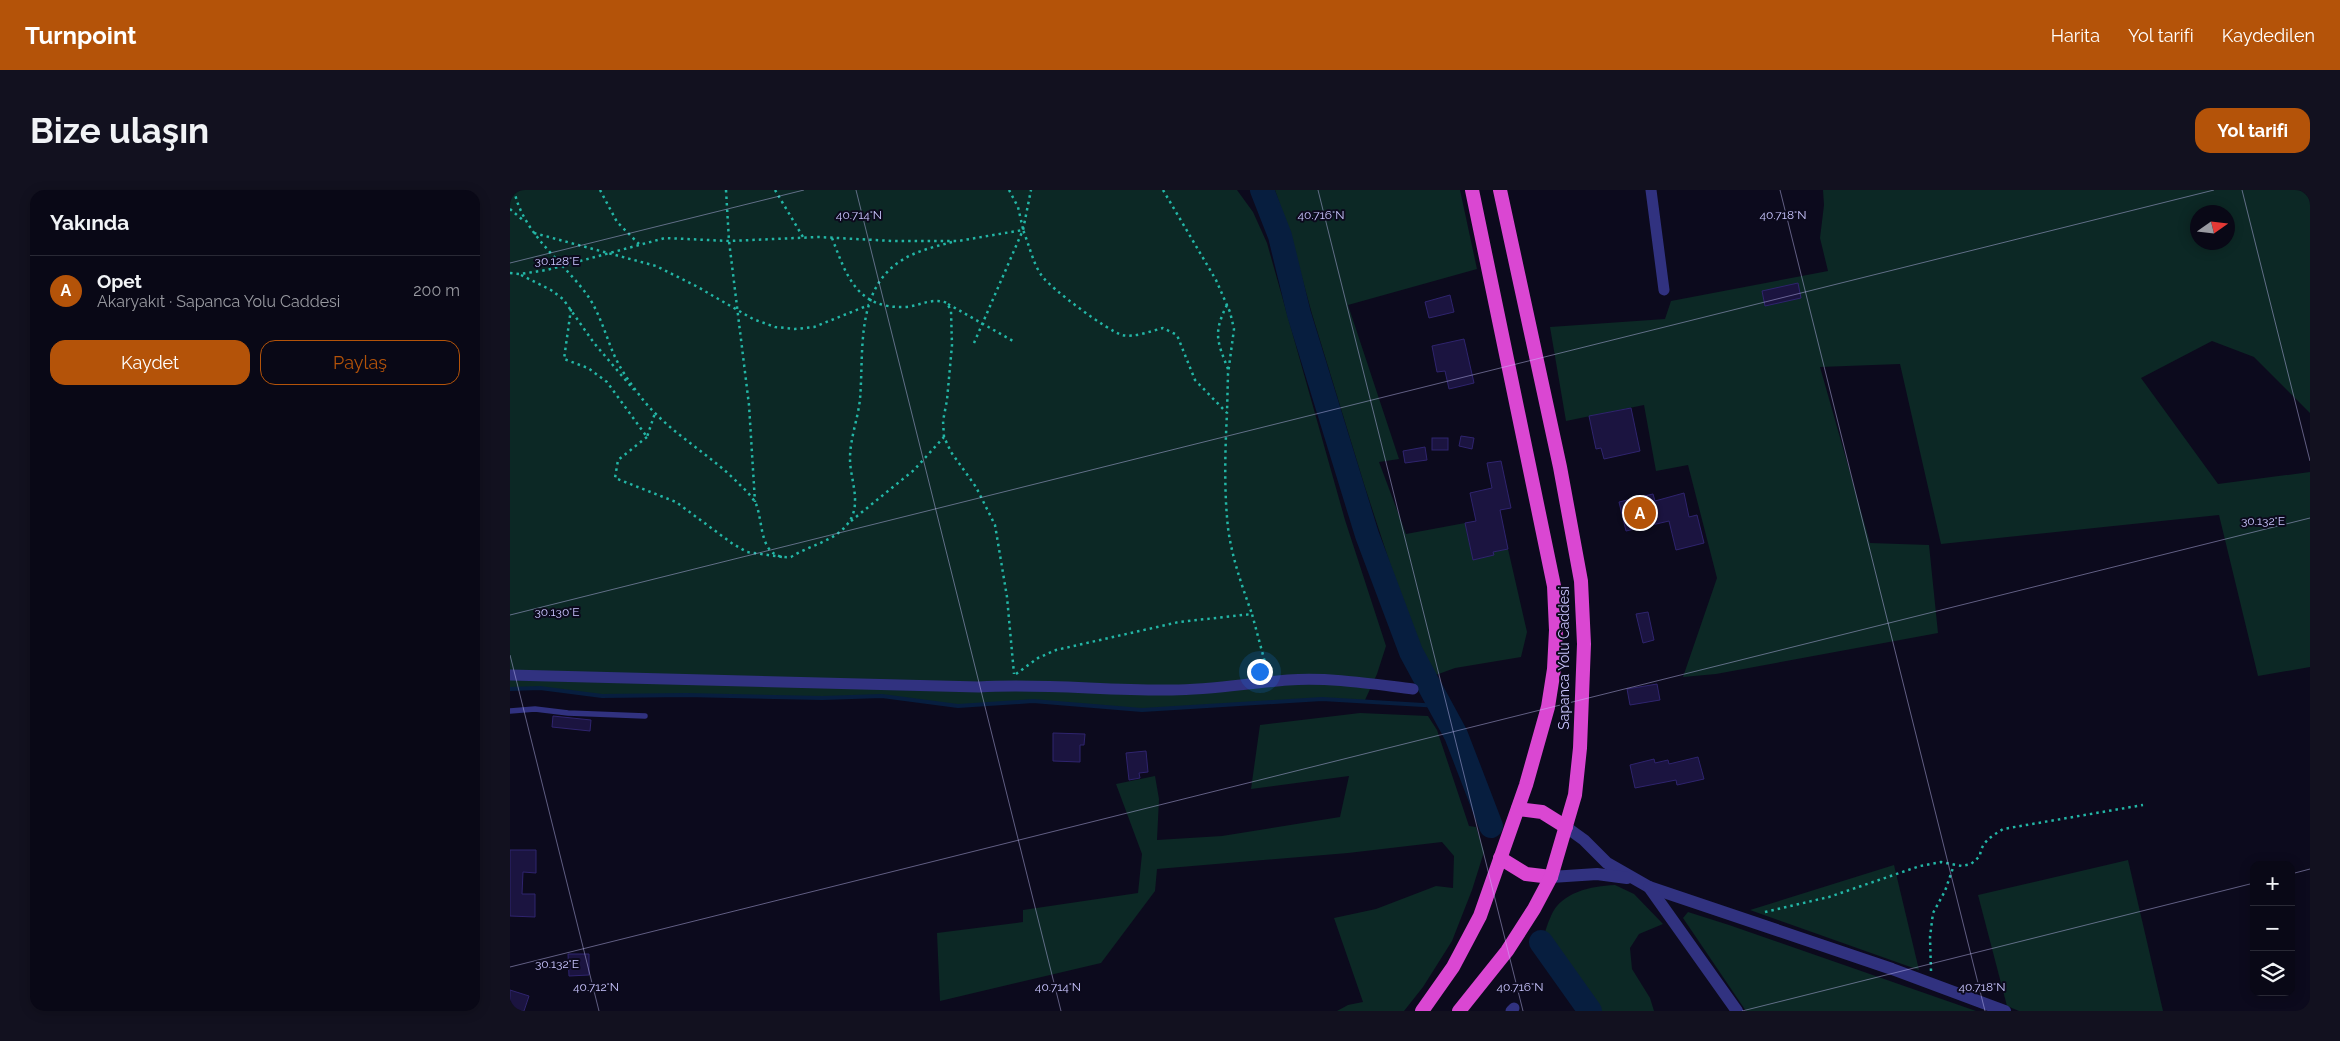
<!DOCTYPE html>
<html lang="tr">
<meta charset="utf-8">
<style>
:root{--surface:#090816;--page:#12111f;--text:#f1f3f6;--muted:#999aa1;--line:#292935;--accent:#b45309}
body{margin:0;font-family:Raleway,sans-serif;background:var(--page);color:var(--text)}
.controls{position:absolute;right:15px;bottom:15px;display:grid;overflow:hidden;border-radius:10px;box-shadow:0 2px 12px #0003}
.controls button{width:45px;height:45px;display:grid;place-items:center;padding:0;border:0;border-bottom:1px solid var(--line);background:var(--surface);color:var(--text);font:25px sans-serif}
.compass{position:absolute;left:1680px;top:15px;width:45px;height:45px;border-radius:50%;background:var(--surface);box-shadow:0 2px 12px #0003;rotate:76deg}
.you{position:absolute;left:749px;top:481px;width:18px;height:18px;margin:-12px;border:4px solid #fff;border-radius:50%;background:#1a73e8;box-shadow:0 0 0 8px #1a73e833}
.badge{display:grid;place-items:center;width:32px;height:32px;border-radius:50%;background:var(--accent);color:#fff;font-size:16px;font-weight:700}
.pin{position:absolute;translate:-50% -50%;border:2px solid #fff;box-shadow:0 1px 5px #0006}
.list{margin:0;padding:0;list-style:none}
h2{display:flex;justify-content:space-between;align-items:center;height:65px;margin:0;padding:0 20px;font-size:21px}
h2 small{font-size:16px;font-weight:400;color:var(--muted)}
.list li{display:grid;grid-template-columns:32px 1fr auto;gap:15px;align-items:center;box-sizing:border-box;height:70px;padding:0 20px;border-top:1px solid var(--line)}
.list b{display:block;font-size:19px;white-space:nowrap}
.list p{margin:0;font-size:16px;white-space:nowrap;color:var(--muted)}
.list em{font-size:16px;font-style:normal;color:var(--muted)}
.actions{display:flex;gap:10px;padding:15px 20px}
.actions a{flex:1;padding:11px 0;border:1px solid var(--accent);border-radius:15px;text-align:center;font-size:18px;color:var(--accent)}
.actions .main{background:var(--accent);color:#fff}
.icon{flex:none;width:28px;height:28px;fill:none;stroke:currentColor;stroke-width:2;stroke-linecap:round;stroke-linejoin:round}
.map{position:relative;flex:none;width:1800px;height:821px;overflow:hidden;border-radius:15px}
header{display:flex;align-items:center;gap:30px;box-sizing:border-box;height:70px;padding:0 25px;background:var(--accent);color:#fff}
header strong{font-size:24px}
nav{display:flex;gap:28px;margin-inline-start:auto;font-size:18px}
.intro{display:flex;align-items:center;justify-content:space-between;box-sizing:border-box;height:120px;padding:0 30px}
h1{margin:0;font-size:35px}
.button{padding:12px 22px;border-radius:15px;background:var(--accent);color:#fff;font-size:18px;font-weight:700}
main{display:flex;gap:30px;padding:0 30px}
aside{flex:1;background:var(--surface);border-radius:15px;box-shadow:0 2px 12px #0003}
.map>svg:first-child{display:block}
.green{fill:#0c2825;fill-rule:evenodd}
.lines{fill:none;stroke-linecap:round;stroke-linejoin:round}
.stream{stroke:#071e3f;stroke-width:4}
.river{stroke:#071e3f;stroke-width:24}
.building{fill:#1b1440;stroke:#2f246e}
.path{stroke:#23b6a6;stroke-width:2.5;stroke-dasharray:2.5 4;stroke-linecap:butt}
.service{stroke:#313280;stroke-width:5.5}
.minor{stroke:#313280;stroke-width:11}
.tertiary{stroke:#313280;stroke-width:12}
.trunk{stroke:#da47d2;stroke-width:14}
.ticks{fill:none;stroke:#cac6ff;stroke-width:1;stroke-opacity:0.45}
.labels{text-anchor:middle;stroke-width:4;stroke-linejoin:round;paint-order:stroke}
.street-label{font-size:14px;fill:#cac6ff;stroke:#0c0a1d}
.ticks-label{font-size:12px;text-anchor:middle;fill:#cac6ff;stroke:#0c0a1d;stroke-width:4;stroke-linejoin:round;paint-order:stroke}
</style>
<header>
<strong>Turnpoint</strong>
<nav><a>Harita</a><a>Yol tarifi</a><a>Kaydedilen</a></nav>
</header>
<div class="intro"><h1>Bize ulaşın</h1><a class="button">Yol tarifi</a></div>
<main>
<aside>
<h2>Yakında<small></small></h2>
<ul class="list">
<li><span class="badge">A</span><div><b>Opet</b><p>Akaryakıt · Sapanca Yolu Caddesi</p></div><em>200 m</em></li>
</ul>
<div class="actions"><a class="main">Kaydet</a><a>Paylaş</a></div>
</aside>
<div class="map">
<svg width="1800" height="821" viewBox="0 0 1800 821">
<rect width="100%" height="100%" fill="#0c0a1d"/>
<g class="green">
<polygon points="0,0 727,0 743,22 757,53 835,330 876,456 867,484 855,510 778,510 719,516 632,520 523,511 448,516 372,506 312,508 176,505 92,506 30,498 0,499"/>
<polygon points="765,0 950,0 967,79 838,115 889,269 869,272 896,344 955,333 963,370 983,365 983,362 998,359 1017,442 1011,467 945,478 923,486 889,401 854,294 802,124 781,47"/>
<path d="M 1313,0 L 1800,0 L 1800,223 L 1744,167 L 1702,151 L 1631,188 L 1708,294 L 1800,282 L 1800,477 L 1748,486 L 1709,325 L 1431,354 L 1390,174 L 1310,177 L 1360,353 L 1419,355 L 1428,443 L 1206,484 L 1173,487 L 1207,388 L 1178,275 L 1146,281 L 1134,215 L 1056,231 L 1040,137 L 1155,129 L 1161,111 L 1318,81 L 1310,48 L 1314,15 ZM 1688,22 L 1718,22 L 1718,52 L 1688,52 Z"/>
<polygon points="850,523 918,526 927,540 959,636 966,637 974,662 962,700 942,751 913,797 894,821 827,821 838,815 853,812 824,728 866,719 926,696 943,698 944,666 932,652 838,663 647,679 645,701 591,773 430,811 427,743 513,732 513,720 628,703 632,664 606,594 645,586 649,609 647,650 712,646 830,627 839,586 741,599 750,535"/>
<polygon points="1618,670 1653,821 1509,821 1497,816 1468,705"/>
<polygon points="1384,675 1409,780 1240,720"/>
<path d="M 1105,695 L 1124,704 L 1153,734 L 1129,744 L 1120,758 L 1122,779 L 1140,808 L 1144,821 L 1080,821 L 1031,752 C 1035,744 1037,734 1041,726 C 1051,702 1081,696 1105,695 Z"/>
<polygon points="1178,722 1219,735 1466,821 1236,821 1173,728"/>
</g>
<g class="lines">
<polyline class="stream" points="0,499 30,498 92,506 176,505 312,508 372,506 448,516 523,511 632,520 812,509 930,516"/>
<g class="river">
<polyline points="752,0 770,46 789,124 857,345 901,462 946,545 981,636"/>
<polyline points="1031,752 1080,821"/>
</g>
</g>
<g class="building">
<polygon points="1288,93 1291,108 1255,116 1252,101"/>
<polygon points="940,105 944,122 919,128 915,112"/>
<polygon points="954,149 964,193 939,199 935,181 927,182 922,156"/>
<polygon points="1121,218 1130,261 1094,269 1091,258 1086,259 1079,226"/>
<polygon points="951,246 964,248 962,259 949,256"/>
<rect x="922" y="248" width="16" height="12"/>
<polygon points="915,257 917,270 895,273 893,261"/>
<polygon points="991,271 1001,318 990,320 998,359 983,362 984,365 963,370 955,333 966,331 960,303 982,298 977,273"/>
<polygon points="1174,303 1179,327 1187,325 1194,353 1166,360 1159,331 1116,341 1109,312 1143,304 1145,311"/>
<polygon points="1138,422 1144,450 1133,453 1126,424"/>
<polygon points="1147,494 1150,510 1120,515 1117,499"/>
<polygon points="43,526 81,530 80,541 42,537"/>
<polygon points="543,543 575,544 574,555 570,555 570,572 543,571"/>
<polygon points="636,561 638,582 629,583 630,588 619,590 616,563"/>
<polygon points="1188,567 1194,589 1167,595 1166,590 1125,598 1120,575 1144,569 1145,573 1158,570 1159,574"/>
<polygon points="0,660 26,660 26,683 13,682 12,704 25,704 25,727 0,726"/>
<polygon points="58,764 79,764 79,785 59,786"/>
<polygon points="0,800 19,806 14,821 0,821"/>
</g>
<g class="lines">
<g class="path">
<path d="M 4,0 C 13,43 49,68 75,102 C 88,119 94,140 102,160 C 109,178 122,196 134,211 C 162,245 202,265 231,296 C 236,300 243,308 246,314 C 254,333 248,370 281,367 C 300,355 326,351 339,332 C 352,313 340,289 340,269 C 340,248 348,229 350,209 C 354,163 345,102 389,72 C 405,61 424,57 442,52"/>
<polyline points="90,0 107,32 129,54"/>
<polyline points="216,0 219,51 239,215 245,312"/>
<polyline points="265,0 293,47"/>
<polyline points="499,0 508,17 513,39"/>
<polyline points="653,0 706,90 720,122 724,139 718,184 717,223"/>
<polyline points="0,19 14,31"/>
<polyline points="24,43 146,76 186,96 243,129 265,137 285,139 304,137 359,115"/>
<path d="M 322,48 C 336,84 346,119 395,117 C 410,116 422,107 437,113 L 441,121 L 442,155 L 437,210 L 433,231 L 434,247 L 441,262 L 466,297 L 485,335 L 497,407 L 504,484"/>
<path d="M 0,83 L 10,84 L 37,80 L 155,48 L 219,51 L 309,47 L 383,51 L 448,51 L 513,40 C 519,54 523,74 532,86 C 540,98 598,141 612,145 C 624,148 641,141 653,138 L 667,145 L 685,190 L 717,223 C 715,262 714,300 718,338 C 722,368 732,396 742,424"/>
<polyline points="11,85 41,100 53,109 84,153 124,200"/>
<polyline points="438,114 503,151"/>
<path d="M 717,115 C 703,143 707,151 718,179"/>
<polyline points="61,119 54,169 78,178 97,192 137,247 145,223"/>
<polyline points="464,153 513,40 521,0"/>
<polyline points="137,247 108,270 105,288 166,312 223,354 237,362 272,367"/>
<polyline points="341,331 404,280 434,247"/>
<polyline points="506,484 528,468 546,460 669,432 742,424 757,480"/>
<path d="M 1255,722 L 1319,707 L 1410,676 L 1431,672 L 1452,676 L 1461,674 L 1470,666 C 1471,652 1482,646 1493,639 L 1633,615"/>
<polyline points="1421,781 1420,747 1423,723 1435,701 1444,675"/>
</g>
<polyline class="service" points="0,521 25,519 58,523 135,526"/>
<g class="minor">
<polyline points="1141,0 1154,100"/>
<path d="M 0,485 L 469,497 C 533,493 597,501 662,500 C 701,500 739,493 778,490 C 820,487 862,494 903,499"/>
<polyline points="1001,821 1004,818"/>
</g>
<g class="tertiary">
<polyline points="1056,637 1074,650 1097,673 1139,697 1382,779 1495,821"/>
<polyline points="1041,687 1087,684 1117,688"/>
<polyline points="1139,697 1227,821"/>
</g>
<g class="trunk">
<polyline points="1008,619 1032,622 1056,637"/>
<polyline points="990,668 1016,684 1041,687"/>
<polyline points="912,821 943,777 970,726 1016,595 1038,517 1044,479 1046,440 1044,396 962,0"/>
<polyline points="949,821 997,761 1024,719 1041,687 1065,605 1070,558 1074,454 1071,391 1050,277 990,0"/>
</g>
</g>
<path class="ticks" d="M 346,0 L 551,821M 808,0 L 1013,821M 1270,0 L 1475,821M 1732,0 L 1800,271M 0,73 L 294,0M 0,425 L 1704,0M 0,465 L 89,821M 1781,684 L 1800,679M 0,777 L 1800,328M 1232,821 L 1744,693"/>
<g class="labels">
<g class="street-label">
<text transform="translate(1054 468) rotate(-90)" y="5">Sapanca Yolu Caddesi</text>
</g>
</g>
<g class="ticks-label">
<text x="349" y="29">40.714°N</text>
<text x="811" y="29">40.716°N</text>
<text x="1273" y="29">40.718°N</text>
<text x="47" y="75">30.128°E</text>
<text x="1753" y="335">30.132°E</text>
<text x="47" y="426">30.130°E</text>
<text x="47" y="778">30.132°E</text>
<text x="86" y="801">40.712°N</text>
<text x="548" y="801">40.714°N</text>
<text x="1010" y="801">40.716°N</text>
<text x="1472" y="801">40.718°N</text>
</g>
</svg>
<div class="controls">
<button>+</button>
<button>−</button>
<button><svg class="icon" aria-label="layers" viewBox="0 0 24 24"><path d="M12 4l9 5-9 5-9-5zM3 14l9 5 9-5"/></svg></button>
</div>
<svg class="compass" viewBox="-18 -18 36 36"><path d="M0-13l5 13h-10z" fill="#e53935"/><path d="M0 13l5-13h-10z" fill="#999aa1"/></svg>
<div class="you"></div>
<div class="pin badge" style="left:1130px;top:323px">A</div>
</div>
</main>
